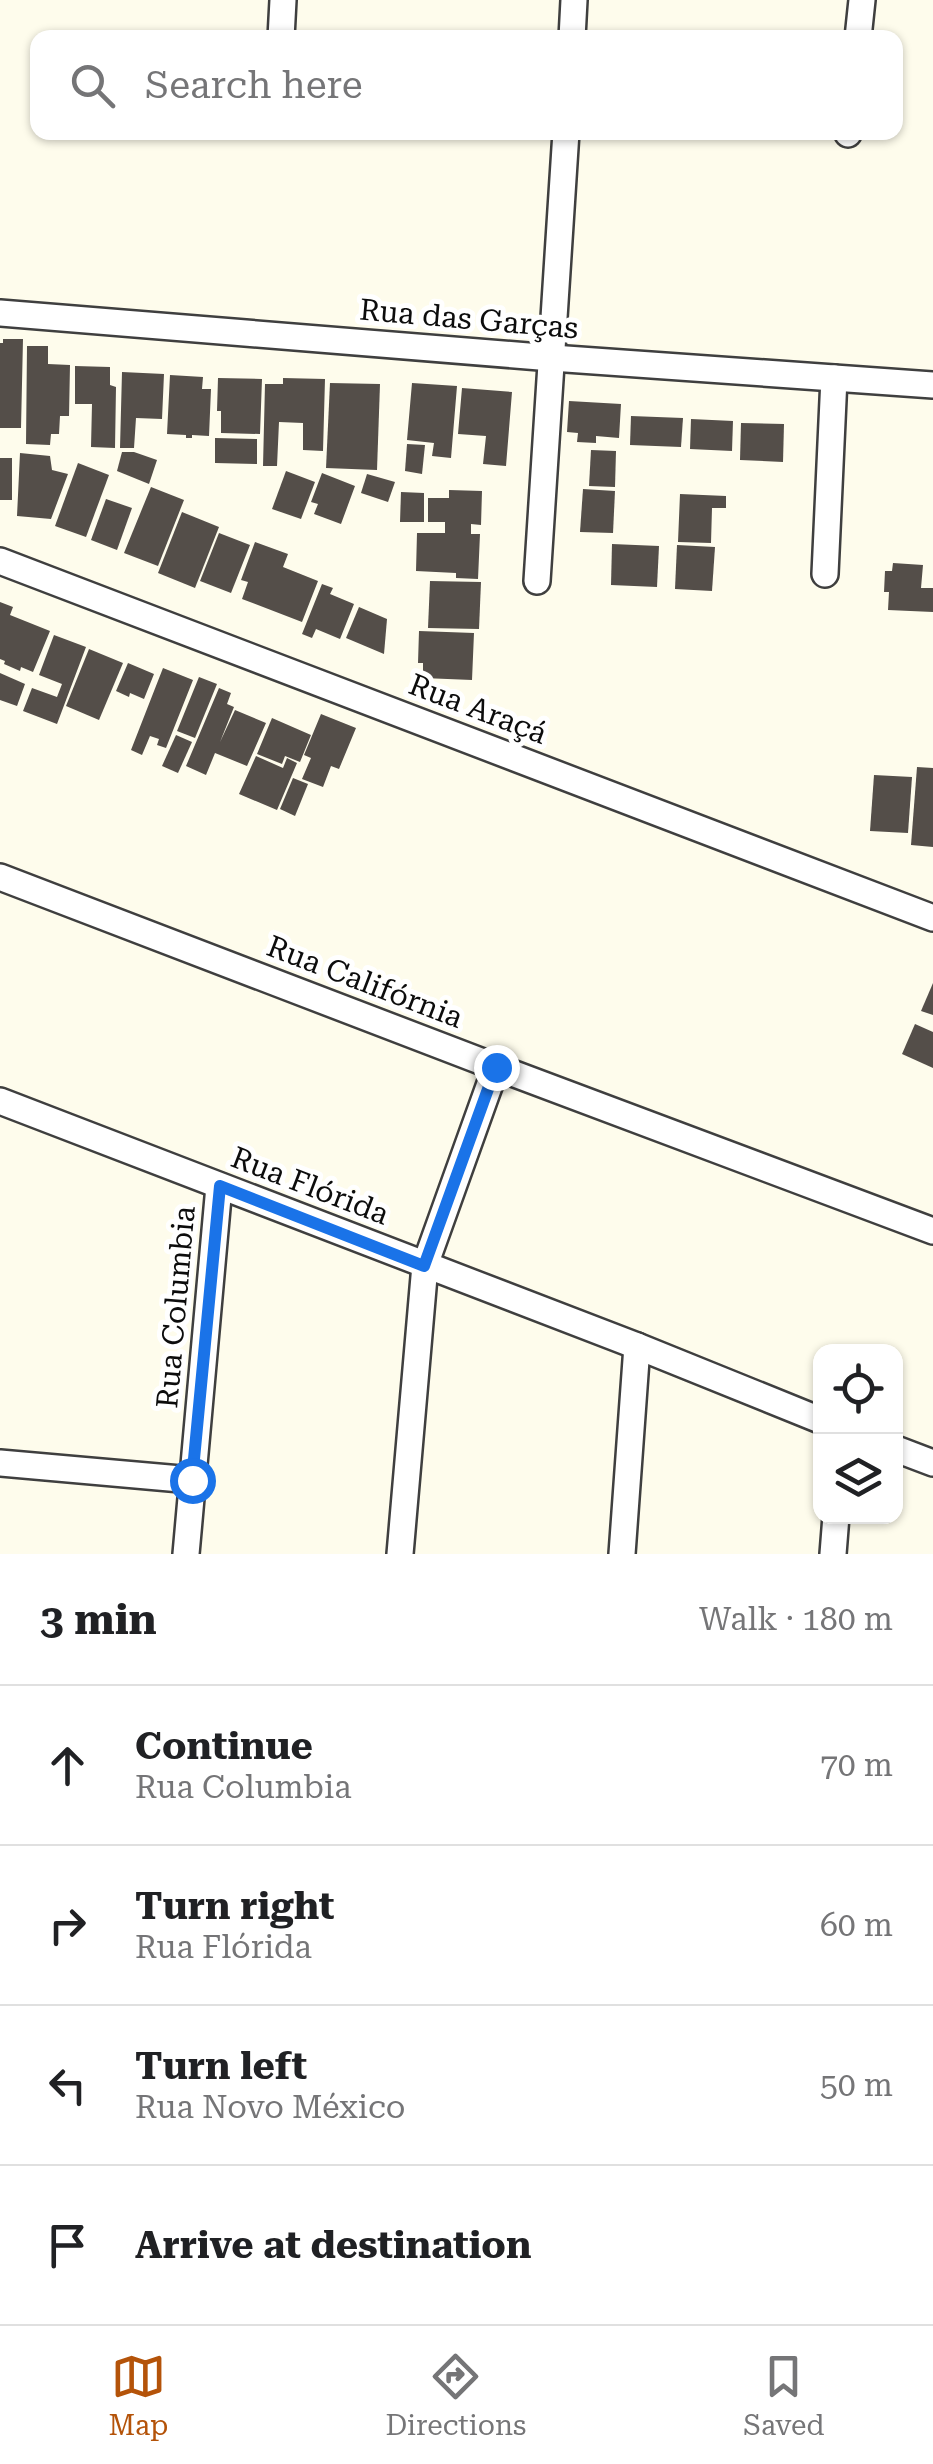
<!DOCTYPE html>
<meta charset="utf-8">
<style>
:root{--surface:#fff;--page:#f6f6f6;--text:#202124;--muted:#757577;--line:#e0e0e0;--accent:#b45309}
body{margin:0;font-family:"Roboto Serif",serif;background:var(--page);color:var(--text)}
.controls{position:absolute;right:30px;bottom:30px;display:grid;overflow:hidden;border-radius:20px;box-shadow:0 2px 8px #0004}
.controls button{width:90px;height:90px;display:grid;place-items:center;padding:0;border:0;border-bottom:2px solid var(--line);background:var(--surface);color:var(--text);font:50px sans-serif}
.stop{position:absolute;width:30px;height:30px;margin:-22px;border:8px solid #1a73e8;border-radius:50%;background:#fff}
.stop.end{background:#1a73e8;border-color:#fff;box-shadow:0 2px 10px #0008}
.list{margin:0;padding:0;list-style:none}
h2{display:flex;justify-content:space-between;align-items:center;height:130px;margin:0;padding:0 40px;font-size:42px}
h2 small{font-size:32px;font-weight:400;color:var(--muted)}
.list li{display:grid;grid-template-columns:65px 1fr auto;gap:30px;align-items:center;box-sizing:border-box;height:160px;padding:0 40px;border-top:2px solid var(--line)}
.list b{display:block;font-size:38px;white-space:nowrap}
.list p{margin:0;font-size:32px;white-space:nowrap;color:var(--muted)}
.list em{font-size:32px;font-style:normal;color:var(--muted)}
.icon{flex:none;width:55px;height:55px;fill:none;stroke:currentColor;stroke-width:2;stroke-linecap:round;stroke-linejoin:round}
.map{position:relative;flex:none;width:933px;height:1554px;overflow:hidden}
.search{position:absolute;background:var(--surface);box-shadow:0 2px 8px #0004;left:30px;right:30px;top:30px;height:110px;display:flex;align-items:center;gap:25px;box-sizing:border-box;padding:0 35px;border-radius:20px;color:var(--muted);font-size:38px}
.sheet{height:770px;background:var(--surface)}
nav{display:flex;justify-content:space-around;align-items:center;box-sizing:border-box;height:140px;border-top:2px solid var(--line);background:var(--surface);font-size:28px;color:var(--muted)}
nav a{display:grid;justify-items:center;gap:5px}
nav .on{color:var(--accent)}
.map>svg:first-child{display:block}
.building{fill:#544e49}
.lines{fill:none;stroke-linecap:round;stroke-linejoin:round}
.street-casing{stroke:#3f3f3f;stroke-width:30}
.street{stroke:#fff;stroke-width:25}
.route{stroke:#1a73e8;stroke-width:12}
.labels{text-anchor:middle;stroke-width:10;stroke-linejoin:round;paint-order:stroke}
.street-label{font-size:30px;fill:#0c0c0c;stroke:#fff}
</style>
<div class="map">
<svg width="933" height="1554" viewBox="0 0 933 1554">
<rect width="100%" height="100%" fill="#fefcec"/>
<g class="building">
<polygon points="3,339 23,339 21,428 0,428 0,343 3,343"/>
<polygon points="27,346 48,346 48,364 70,365 69,416 60,416 59,434 51,434 50,445 26,444"/>
<polygon points="75,366 110,367 110,385 116,387 115,448 91,447 92,404 75,404"/>
<polygon points="122,372 164,374 162,419 136,418 134,448 120,448"/>
<polygon points="170,375 203,377 202,389 211,389 209,436 192,435 192,438 186,438 186,435 167,434"/>
<polygon points="218,378 262,379 260,434 221,433 221,411 217,411"/>
<polygon points="283,378 325,379 323,451 303,450 303,423 279,422 277,466 263,466 265,384 283,384"/>
<polygon points="330,383 380,384 377,470 326,468"/>
<polygon points="412,383 457,386 451,458 432,456 434,443 407,440"/>
<polygon points="462,388 512,392 506,466 483,464 486,436 458,434"/>
<polygon points="569,401 621,404 619,438 596,436 596,443 577,442 578,433 567,432"/>
<polygon points="631,416 683,418 681,447 630,445"/>
<polygon points="691,419 733,421 732,451 690,449"/>
<polygon points="741,423 784,424 783,462 740,460"/>
<polygon points="215,438 257,439 257,464 215,463"/>
<polygon points="407,444 425,445 422,474 405,471"/>
<polygon points="591,450 616,451 615,487 589,486"/>
<polygon points="122,452 134,452 157,460 149,484 117,471"/>
<polygon points="20,453 50,456 52,470 68,474 51,519 17,516"/>
<rect x="0" y="458" width="12" height="42"/>
<polygon points="78,463 109,475 86,537 55,526"/>
<polygon points="286,471 315,482 301,519 272,509"/>
<polygon points="322,473 355,486 341,524 314,514 318,504 311,502"/>
<polygon points="367,474 395,482 388,502 361,493"/>
<polygon points="151,487 184,500 158,566 124,553"/>
<polygon points="583,489 615,491 613,533 580,532"/>
<polygon points="449,490 482,491 481,525 471,524 471,534 480,534 478,579 456,578 456,573 416,571 417,533 445,533 445,522 428,522 428,498 449,498"/>
<polygon points="401,492 424,493 424,522 400,522"/>
<polygon points="680,494 726,496 726,508 712,508 711,543 678,542"/>
<polygon points="106,499 132,508 117,550 91,540"/>
<polygon points="182,512 219,527 195,588 158,573"/>
<polygon points="219,533 250,545 231,593 200,581"/>
<polygon points="255,542 288,554 283,567 318,581 302,622 242,599 248,582 241,580"/>
<polygon points="612,544 659,546 657,587 611,585"/>
<polygon points="677,545 715,547 712,591 675,589"/>
<polygon points="893,563 923,565 921,588 933,588 933,612 888,610 889,592 884,592 885,571 892,571"/>
<polygon points="430,581 481,582 479,629 428,628"/>
<polygon points="322,584 333,588 330,594 354,604 340,639 316,629 312,638 302,634"/>
<polygon points="0,602 13,607 10,615 50,631 33,672 21,667 20,671 4,664 5,661 0,659"/>
<polygon points="359,607 387,619 384,654 346,638"/>
<polygon points="419,631 474,633 472,680 423,678 423,663 418,663"/>
<polygon points="54,635 86,647 57,724 23,711 32,688 57,697 62,684 39,675"/>
<polygon points="89,649 123,663 99,720 66,706"/>
<polygon points="128,663 154,674 144,699 130,693 129,697 116,691"/>
<polygon points="163,668 193,680 166,748 157,745 159,739 150,736 142,755 131,750"/>
<polygon points="0,673 25,684 17,706 0,700"/>
<polygon points="199,677 217,684 195,738 177,731"/>
<polygon points="219,688 231,693 227,704 234,707 220,742 235,710 266,723 247,766 215,753 206,775 186,766"/>
<polygon points="321,714 356,728 339,769 331,766 323,787 302,779 311,758 304,755"/>
<polygon points="272,718 311,735 300,762 285,756 282,764 257,754"/>
<polygon points="176,735 192,742 178,773 162,766"/>
<polygon points="256,756 283,768 287,758 297,763 277,810 239,794"/>
<polygon points="917,767 933,768 933,847 911,845"/>
<polygon points="874,775 912,777 908,833 870,831"/>
<polygon points="293,778 308,784 295,816 280,809"/>
<polygon points="933,983 933,1015 921,1011"/>
<polygon points="915,1024 933,1032 933,1068 902,1054"/>
</g>
<g class="lines">
<g class="street-casing">
<g id="street">
<polyline points="281,38 283,0"/>
<polyline points="572,38 574,0"/>
<polyline points="858,38 862,0"/>
<polyline points="848,134 848,132"/>
<polyline points="0,313 552,358 933,385"/>
<polyline points="0,561 933,918"/>
<polyline points="825,574 834,378"/>
<polyline points="537,581 566,132"/>
<polyline points="0,877 496,1067 933,1231"/>
<polyline points="0,1101 637,1346 820,1420"/>
<polyline points="896,1449 933,1463"/>
<polyline points="0,1463 192,1480"/>
<polyline points="186,1554 219,1186"/>
<polyline points="400,1554 425,1265 496,1067"/>
<polyline points="622,1554 637,1346"/>
<polyline points="833,1554 836,1516"/>
</g>
</g>
<use href="#street" class="street"/>
</g>
<g class="lines">
<polyline class="route" points="192,1480 220,1186 424,1266 496,1067"/>
</g>
<g class="labels">
<g class="street-label">
<text transform="translate(469 319) rotate(5)" y="10">Rua das Garças</text>
<text transform="translate(478 709) rotate(21)" y="10">Rua Araçá</text>
<text transform="translate(365 982) rotate(21)" y="10">Rua Califórnia</text>
<text transform="translate(310 1186) rotate(21)" y="10">Rua Flórida</text>
<text transform="translate(176 1307) rotate(-85)" y="10">Rua Columbia</text>
</g>
</g>
</svg>
<div class="controls">
<button><svg class="icon" aria-label="locate" viewBox="0 0 24 24"><circle cx="12" cy="12" r="6"/><path d="M12 2v4M12 18v4M2 12h4M18 12h4"/></svg></button>
<button><svg class="icon" aria-label="layers" viewBox="0 0 24 24"><path d="M12 4l9 5-9 5-9-5zM3 14l9 5 9-5"/></svg></button>
</div>
<div class="stop" style="left:192px;top:1480px"></div>
<div class="stop end" style="left:496px;top:1067px"></div>
<div class="search"><svg class="icon" aria-label="search" viewBox="0 0 24 24"><circle cx="10" cy="10" r="6"/><path d="M15 15l6 6"/></svg>Search here</div>
</div>
<section class="sheet">
<h2>3 min<small>Walk · 180 m</small></h2>
<ul class="list">
<li><svg class="icon" aria-label="ahead" viewBox="0 0 24 24"><path d="M12 20V5M6 11l6-6 6 6"/></svg><div><b>Continue</b><p>Rua Columbia</p></div><em>70 m</em></li>
<li><svg class="icon" aria-label="right" viewBox="0 0 24 24"><path d="M7 20v-9h11M14 6l5 5-5 5"/></svg><div><b>Turn right</b><p>Rua Flórida</p></div><em>60 m</em></li>
<li><svg class="icon" aria-label="left" viewBox="0 0 24 24"><path d="M17 20v-9H6M10 6l-5 5 5 5"/></svg><div><b>Turn left</b><p>Rua Novo México</p></div><em>50 m</em></li>
<li><svg class="icon" aria-label="arrive" viewBox="0 0 24 24"><path d="M6 21V4h12l-3 4 3 4H6"/></svg><div><b>Arrive at destination</b></div></li>
</ul>
</section>
<nav>
<a class="on"><svg class="icon" aria-label="map" viewBox="0 0 24 24"><path d="M3 6l6-2 6 2 6-2v14l-6 2-6-2-6 2zM9 4v14M15 6v14"/></svg>Map</a>
<a><svg class="icon" aria-label="directions" viewBox="0 0 24 24"><path d="M12 3l9 9-9 9-9-9zM9 14v-3h6M13 9l2 2-2 2"/></svg>Directions</a>
<a><svg class="icon" aria-label="saved" viewBox="0 0 24 24"><path d="M7 4h10v16l-5-4-5 4z"/></svg>Saved</a>
</nav>
